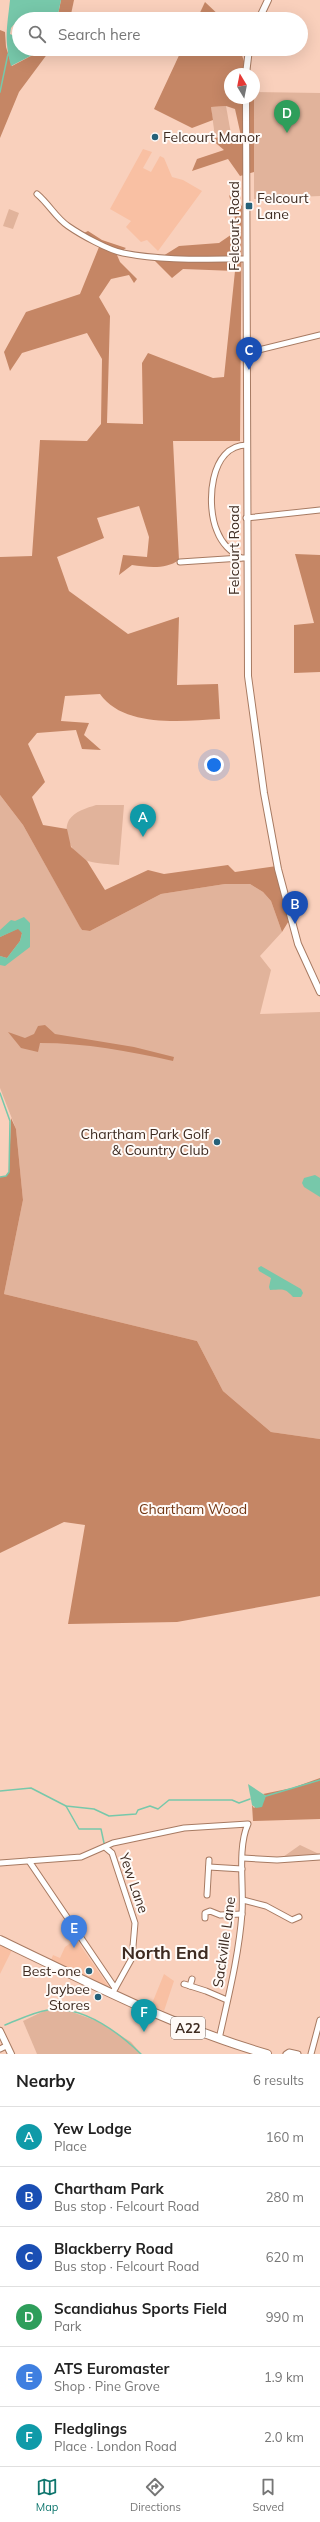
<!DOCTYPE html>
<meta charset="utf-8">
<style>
:root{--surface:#fff;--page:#f6f6f6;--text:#222;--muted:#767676;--line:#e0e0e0;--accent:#0f766e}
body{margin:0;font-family:Mulish,sans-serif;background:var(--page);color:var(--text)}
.compass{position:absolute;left:224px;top:68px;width:36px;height:36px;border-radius:50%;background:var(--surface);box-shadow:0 4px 16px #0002;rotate:350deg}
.you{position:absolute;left:214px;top:765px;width:14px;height:14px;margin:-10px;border:3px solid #fff;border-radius:50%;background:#1a73e8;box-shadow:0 0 0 6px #1a73e833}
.badge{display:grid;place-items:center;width:26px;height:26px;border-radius:50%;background:var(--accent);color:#fff;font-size:13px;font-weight:700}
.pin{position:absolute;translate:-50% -33px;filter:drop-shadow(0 1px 2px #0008)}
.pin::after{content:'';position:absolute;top:21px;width:14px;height:12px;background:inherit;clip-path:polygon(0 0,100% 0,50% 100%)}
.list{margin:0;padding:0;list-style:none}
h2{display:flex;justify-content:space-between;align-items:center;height:52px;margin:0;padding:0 16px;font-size:17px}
h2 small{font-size:13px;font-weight:400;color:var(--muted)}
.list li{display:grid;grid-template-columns:26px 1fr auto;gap:12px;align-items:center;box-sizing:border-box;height:60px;padding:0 16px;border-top:1px solid var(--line)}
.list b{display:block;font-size:15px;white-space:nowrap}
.list p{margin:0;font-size:13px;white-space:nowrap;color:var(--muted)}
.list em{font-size:13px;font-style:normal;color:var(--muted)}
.icon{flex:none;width:22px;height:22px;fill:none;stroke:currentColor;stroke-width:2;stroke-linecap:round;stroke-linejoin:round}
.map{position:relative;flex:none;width:320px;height:2054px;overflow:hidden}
.search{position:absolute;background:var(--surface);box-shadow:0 4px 16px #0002;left:12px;right:12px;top:12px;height:44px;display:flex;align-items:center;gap:10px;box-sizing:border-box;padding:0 14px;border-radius:22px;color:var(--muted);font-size:15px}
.sheet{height:412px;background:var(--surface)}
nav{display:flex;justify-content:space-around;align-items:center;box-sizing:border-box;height:56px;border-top:1px solid var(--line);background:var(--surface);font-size:11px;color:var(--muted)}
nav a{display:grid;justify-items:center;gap:2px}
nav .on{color:var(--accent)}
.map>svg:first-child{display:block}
.built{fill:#f9c0a3}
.green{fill:#e1b39b}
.forest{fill:#c58665}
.water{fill:#77c8aa}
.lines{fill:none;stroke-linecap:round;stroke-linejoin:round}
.stream{stroke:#77c8aa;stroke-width:1.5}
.minor-casing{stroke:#a77a62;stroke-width:7}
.tertiary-casing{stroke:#a77a62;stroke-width:8}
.trunk-casing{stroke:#a77a62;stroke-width:10}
.minor{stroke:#fff;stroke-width:5}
.tertiary{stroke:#fff;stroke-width:6}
.trunk{stroke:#fff;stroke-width:8}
.poi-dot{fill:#266179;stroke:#fffaf7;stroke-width:1.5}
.labels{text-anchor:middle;stroke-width:4;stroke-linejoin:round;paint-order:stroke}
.shield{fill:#fffaf7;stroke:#786961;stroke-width:1}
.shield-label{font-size:13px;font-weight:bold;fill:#3e2b21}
.poi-label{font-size:14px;fill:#3e2b21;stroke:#fffaf7;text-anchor:end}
.street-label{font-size:14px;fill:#3e2b21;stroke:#fffaf7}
.park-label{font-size:14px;fill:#743814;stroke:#fffaf7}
.district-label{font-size:18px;font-weight:bold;fill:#3e2b21;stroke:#fffaf7}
</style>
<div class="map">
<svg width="320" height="2054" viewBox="0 0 320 2054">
<rect width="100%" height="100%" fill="#f9d0bc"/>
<g class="built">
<polygon points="143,149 152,152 143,168 151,172 160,156 164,158 172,177 183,180 202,191 158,251 147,240 141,242 126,227 131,221 110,209"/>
<polygon points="76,1939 109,1987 109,1988 51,1960 53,1955 60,1958 65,1947"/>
<polygon points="0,1945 12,1950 0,1974"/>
<polygon points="164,1974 174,1981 164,2011 151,2006"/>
</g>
<g class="green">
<polygon points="254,92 320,93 320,196 254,199"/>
<polygon points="226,106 231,134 215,137 211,107"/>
<polygon points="9,209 19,213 13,229 3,226"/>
<polygon points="0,795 23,825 82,930 90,931 161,894 225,884 250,884 263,892 271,901 282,932 260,956 271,970 260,1014 320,1012 320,1439 271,1432 223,1391 197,1341 4,1294 23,1200 16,1129 0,1088"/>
<path d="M 96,805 L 124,805 L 119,865 C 109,864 98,864 88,861 C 74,857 61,834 69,820 C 75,811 87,808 96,805 Z"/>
<polygon points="300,1845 319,1854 283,1857"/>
<polygon points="64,2009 97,2021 131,2042 141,2054 37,2054 23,2021 44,2011"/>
</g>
<g class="forest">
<polygon points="61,0 74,0 70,19 57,19"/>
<polygon points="205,2 223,19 197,19"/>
<polygon points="0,30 5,32 6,47 12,66 44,49 51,49 19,92 0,138"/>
<polygon points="182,49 240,49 248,74 230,74 230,98 254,98 254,92 254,172 240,176 228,159 192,171 197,159 224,150 211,139 231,134 241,136 235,109 226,106 211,107 213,120 192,128 154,109"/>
<path d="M 229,195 L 242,206 L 240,441 L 173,441 L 179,560 C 165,570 147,567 132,565 L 119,575 L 123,555 L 147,557 L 149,537 L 139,506 L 97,518 L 104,538 L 57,557 L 69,591 L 128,634 L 179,617 L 177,685 L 218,684 L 220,719 C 182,721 124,728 100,694 L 65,696 L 61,721 L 89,723 L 84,735 L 101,750 L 82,749 L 76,730 L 37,733 L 28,744 L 45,782 L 32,797 L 43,825 L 67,829 L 71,847 L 87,861 L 105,890 L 148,870 L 164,874 L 228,865 L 235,872 L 277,866 L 290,919 L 282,932 L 271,901 L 263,892 L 250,884 L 225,884 L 161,894 L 90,931 L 82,930 L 80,927 L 23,825 L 0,795 L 0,557 L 32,556 L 40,440 L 87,441 L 101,424 L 102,359 L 87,333 L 22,353 L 10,371 L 4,352 L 26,312 L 80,294 L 99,247 L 84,233 L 88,231 L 102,240 L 126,248 L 117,255 L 120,262 L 137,279 L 134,283 L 129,275 L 111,279 L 99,297 L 110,316 L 107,423 L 143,424 L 142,363 L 148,353 L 213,378 L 224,377 L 235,271 L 183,269 L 172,278 L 155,261 L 179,246 L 219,243 L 238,230 Z"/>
<polygon points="295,554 320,555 320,672 294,673 294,625 314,623"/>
<polygon points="19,928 22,933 20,941 7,958 0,956 0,937"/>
<path d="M 45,1025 L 55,1034 L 134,1047 L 174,1057 L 173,1061 C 128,1051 86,1043 40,1043 L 38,1052 L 21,1048 L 8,1032 L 25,1038 L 34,1034 L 38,1026 Z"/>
<polygon points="11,1118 16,1129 23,1200 4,1294 197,1341 223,1391 271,1432 320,1439 320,1596 177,1622 68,1624 85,1525 64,1522 0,1553 0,1177 6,1176 9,1172"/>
<polygon points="320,1778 320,1819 253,1821 252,1805 254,1808 266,1796 263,1794 292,1788"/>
</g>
<g class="water">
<path d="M 10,0 L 61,0 L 57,19 L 19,19 L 19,23 L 16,22 L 11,28 L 10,34 L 19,38 L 19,49 L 44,49 L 11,66 C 4,39 7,28 10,0 Z"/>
<polygon points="24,917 30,923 30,947 5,966 0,965 0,956 7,958 20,941 22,933 18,929 0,937 0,930 11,920 15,921"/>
<polygon points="315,1175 320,1178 320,1197 304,1187 302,1183 304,1178"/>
<path d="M 261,1266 L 301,1289 L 303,1293 L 301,1297 L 293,1297 C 284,1287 282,1290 270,1290 L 269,1287 L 271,1278 L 259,1271 L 258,1268 Z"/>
<polygon points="248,1784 266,1796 262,1807 256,1808 252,1805"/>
</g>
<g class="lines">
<g class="stream">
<polyline points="0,92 8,54"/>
<polyline points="0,1093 10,1121 9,1172 6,1176 0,1177"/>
<polyline points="0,1791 31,1788 66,1806 94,1809 109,1816 136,1814 138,1810 150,1806 158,1809 169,1800 232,1800 239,1803 250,1799"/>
<polyline points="266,1796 320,1780"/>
<polyline points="66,1806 79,1829 101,1829 104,1843"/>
<path d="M 5,2025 C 18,2020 34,2012 48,2010 C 83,2005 118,2032 141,2054"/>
</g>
<g class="minor-casing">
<g id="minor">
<path d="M 37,194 C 49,204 56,218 68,226 C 81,235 108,250 123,253 C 164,261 205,259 246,259"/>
<polyline points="246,353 320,335"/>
<polyline points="246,518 320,510"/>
<path d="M 247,558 L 241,558 C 230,551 222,544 217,531 C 206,506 209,445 247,445"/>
<polyline points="180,562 241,558"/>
<polyline points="106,1848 112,1853 135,1923 132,1958 112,1994"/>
<polyline points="243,1858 277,1860 320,1857"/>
<polyline points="29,1861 115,1988"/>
<path d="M 0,1863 L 81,1857 L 113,1843 L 184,1828 L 248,1824 C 237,1848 244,1887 242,1913 C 239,1955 228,1998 219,2039"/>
<polyline points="209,1867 242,1869"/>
<polyline points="207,1895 209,1860"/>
<polyline points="243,1900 266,1906 292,1920 299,1917"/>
<polyline points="205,1918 205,1913 210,1911 220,1915 242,1914"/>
<polyline points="184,1984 206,1991 227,2000"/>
<polyline points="190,1986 192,1979"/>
<polyline points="0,2049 6,2046"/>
<polyline points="286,2054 289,2052 298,2054"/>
<polyline points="311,2054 320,2020"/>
</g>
</g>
<g class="tertiary-casing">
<g id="tertiary">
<polyline points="259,19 268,0"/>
<polyline points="246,74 249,49"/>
<polyline points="246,98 248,676 264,793 278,869 298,944 320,992"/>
<polyline points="0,2031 11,2054"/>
</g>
</g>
<g class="trunk-casing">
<path id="trunk" d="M 0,1940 C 88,1982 173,2027 267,2054"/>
</g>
<use href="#minor" class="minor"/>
<use href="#tertiary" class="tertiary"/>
<use href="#trunk" class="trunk"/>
</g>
<g class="poi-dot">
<circle cx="155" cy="137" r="4"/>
<rect x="245" y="202" width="8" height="8" rx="2"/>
<circle cx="217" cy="1142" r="4"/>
<circle cx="89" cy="1971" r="4"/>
<circle cx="98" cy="1997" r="4"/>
</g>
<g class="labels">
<rect class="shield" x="171" y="2017" width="34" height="22" rx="3"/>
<g class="shield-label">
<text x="188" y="2033">A22</text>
</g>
<g class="poi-label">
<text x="163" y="142" text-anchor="start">Felcourt Manor</text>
<text x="257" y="203" text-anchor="start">Felcourt<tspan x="257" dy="16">Lane</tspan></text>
<text x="209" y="1139">Chartham Park Golf<tspan x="209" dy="16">&amp; Country Club</tspan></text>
<text x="81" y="1976">Best-one</text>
<text x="90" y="1994">Jaybee<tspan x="90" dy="16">Stores</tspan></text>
</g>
<g class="street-label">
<text transform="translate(234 226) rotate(-90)" y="5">Felcourt Road</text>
<text transform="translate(234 550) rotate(-90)" y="5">Felcourt Road</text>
<text transform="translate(134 1883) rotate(71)" y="5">Yew Lane</text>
<text transform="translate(224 1942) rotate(-82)" y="5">Sackville Lane</text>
</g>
<g class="park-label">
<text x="193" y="1514">Chartham Wood</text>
</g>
<g class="district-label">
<text x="165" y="1959">North End</text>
</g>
</g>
</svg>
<svg class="compass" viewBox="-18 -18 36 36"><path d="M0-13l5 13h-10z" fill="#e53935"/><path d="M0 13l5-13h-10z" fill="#767676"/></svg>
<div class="you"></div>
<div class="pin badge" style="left:143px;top:837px;background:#0f9aa8">A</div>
<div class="pin badge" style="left:295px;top:924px;background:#1a4fb4">B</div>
<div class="pin badge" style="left:249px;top:370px;background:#1a4fb4">C</div>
<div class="pin badge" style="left:287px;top:133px;background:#2e9e5b">D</div>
<div class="pin badge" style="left:74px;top:1948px;background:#3f7fe0">E</div>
<div class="pin badge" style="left:144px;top:2032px;background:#0f9aa8">F</div>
<div class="search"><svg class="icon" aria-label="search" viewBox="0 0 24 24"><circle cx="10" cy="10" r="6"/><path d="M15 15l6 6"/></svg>Search here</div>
</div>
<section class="sheet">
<h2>Nearby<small>6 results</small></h2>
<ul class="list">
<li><span class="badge" style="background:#0f9aa8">A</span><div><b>Yew Lodge</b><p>Place</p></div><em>160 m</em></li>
<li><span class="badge" style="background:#1a4fb4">B</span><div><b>Chartham Park</b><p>Bus stop · Felcourt Road</p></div><em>280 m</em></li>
<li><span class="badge" style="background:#1a4fb4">C</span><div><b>Blackberry Road</b><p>Bus stop · Felcourt Road</p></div><em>620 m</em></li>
<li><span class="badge" style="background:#2e9e5b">D</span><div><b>Scandiahus Sports Field</b><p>Park</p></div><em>990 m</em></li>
<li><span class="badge" style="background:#3f7fe0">E</span><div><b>ATS Euromaster</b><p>Shop · Pine Grove</p></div><em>1.9 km</em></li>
<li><span class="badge" style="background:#0f9aa8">F</span><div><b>Fledglings</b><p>Place · London Road</p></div><em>2.0 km</em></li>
</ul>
</section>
<nav>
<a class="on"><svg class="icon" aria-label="map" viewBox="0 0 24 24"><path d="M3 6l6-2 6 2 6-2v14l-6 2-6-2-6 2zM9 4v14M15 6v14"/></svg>Map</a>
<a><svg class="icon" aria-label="directions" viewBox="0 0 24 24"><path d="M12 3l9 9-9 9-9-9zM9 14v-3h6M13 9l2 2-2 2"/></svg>Directions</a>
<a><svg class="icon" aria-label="saved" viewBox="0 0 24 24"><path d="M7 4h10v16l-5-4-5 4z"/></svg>Saved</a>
</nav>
